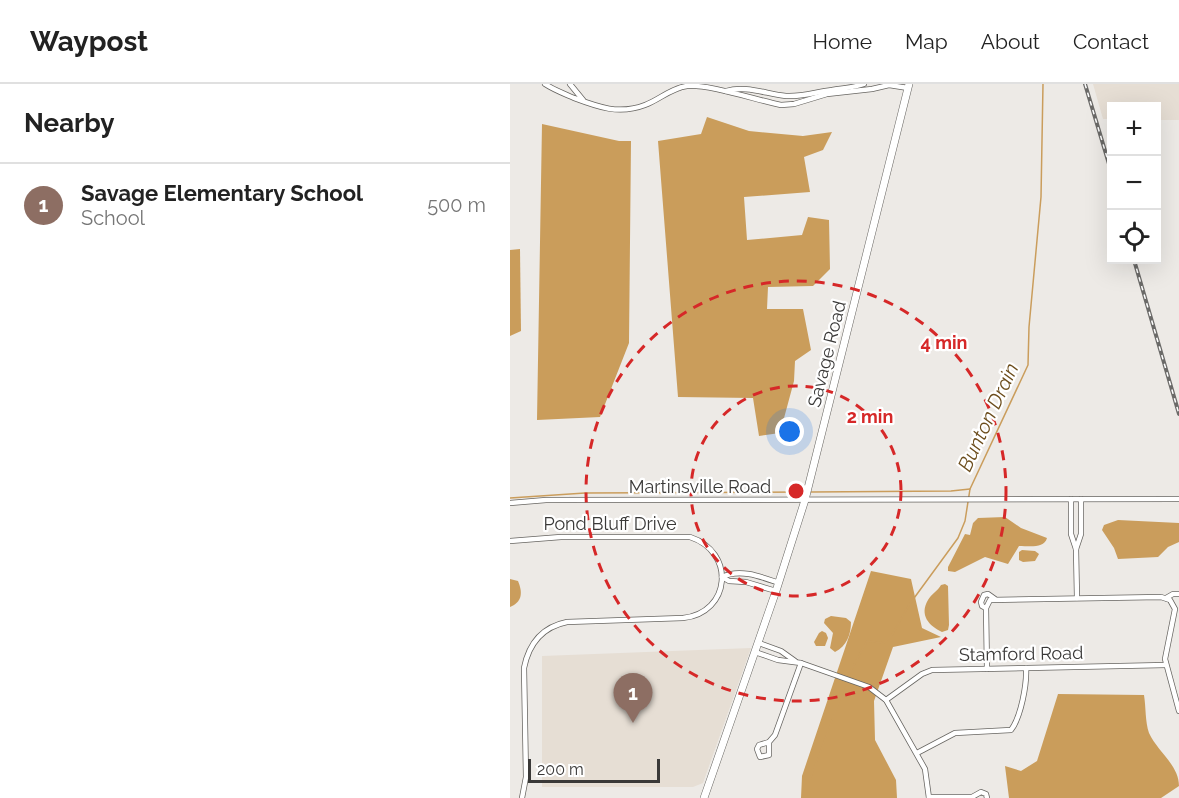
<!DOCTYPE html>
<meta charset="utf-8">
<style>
:root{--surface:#fff;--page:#f6f6f6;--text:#222;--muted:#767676;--line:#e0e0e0;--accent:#8c5e04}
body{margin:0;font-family:Raleway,sans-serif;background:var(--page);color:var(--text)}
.controls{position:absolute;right:18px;top:18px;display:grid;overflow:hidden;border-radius:0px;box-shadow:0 6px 24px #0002}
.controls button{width:54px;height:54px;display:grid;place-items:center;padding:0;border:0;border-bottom:2px solid var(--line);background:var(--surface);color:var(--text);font:30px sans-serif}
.scale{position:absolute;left:18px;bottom:15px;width:132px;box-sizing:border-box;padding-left:6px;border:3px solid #3a3938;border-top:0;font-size:16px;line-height:21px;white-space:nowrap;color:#3a3938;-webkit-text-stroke:4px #fff;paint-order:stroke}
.you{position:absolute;left:280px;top:348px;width:21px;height:21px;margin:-15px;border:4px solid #fff;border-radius:50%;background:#1a73e8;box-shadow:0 0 0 9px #1a73e833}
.badge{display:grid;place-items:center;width:39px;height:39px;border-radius:50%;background:var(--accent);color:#fff;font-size:20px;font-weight:700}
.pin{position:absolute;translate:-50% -50px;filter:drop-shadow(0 2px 3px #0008)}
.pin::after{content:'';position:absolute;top:32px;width:21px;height:18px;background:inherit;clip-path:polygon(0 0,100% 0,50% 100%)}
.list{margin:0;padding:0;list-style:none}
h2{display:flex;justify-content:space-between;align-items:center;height:78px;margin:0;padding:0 24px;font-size:26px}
h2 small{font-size:20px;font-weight:400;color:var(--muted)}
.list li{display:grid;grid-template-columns:39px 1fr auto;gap:18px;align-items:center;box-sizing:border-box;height:84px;padding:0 24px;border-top:2px solid var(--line)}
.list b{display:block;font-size:22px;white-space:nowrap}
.list p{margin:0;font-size:20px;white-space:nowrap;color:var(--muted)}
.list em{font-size:20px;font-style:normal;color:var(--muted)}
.icon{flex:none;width:33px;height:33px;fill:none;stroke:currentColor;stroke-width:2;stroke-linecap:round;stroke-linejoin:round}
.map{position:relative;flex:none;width:669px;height:714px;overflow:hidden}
header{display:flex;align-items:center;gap:36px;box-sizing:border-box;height:84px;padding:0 30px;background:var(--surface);border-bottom:2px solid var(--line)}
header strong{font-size:28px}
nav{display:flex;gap:33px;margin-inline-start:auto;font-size:21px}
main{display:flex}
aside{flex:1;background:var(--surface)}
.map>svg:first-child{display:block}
.built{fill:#e6ded4}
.forest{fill:#ca9d5b}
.water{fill:#ca9d5c}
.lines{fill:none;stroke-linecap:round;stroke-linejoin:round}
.stream{stroke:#ca9d5c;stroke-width:1.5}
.street-casing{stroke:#676561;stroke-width:6}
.secondary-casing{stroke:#676561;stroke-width:8}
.street{stroke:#fff;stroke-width:4.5}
.secondary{stroke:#fff;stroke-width:7}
.rail-casing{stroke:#6b6a68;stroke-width:4}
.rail{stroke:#fff;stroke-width:1.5;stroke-dasharray:4.5;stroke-linecap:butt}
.ring{fill:none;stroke:#d62828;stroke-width:3;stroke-dasharray:10 8}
.labels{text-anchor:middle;stroke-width:4.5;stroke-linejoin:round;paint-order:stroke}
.street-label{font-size:18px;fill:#3a3938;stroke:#fff}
.water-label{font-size:20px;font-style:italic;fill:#6c4d1c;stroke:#fff}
.centre{fill:#d62828;stroke:#fff;stroke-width:3}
.ring-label{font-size:18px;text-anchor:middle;font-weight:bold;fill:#d62828;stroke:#fff;stroke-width:4.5;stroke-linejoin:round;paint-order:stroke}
</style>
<header>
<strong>Waypost</strong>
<nav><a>Home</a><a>Map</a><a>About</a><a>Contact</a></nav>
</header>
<main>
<aside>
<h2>Nearby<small></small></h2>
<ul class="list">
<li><span class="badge" style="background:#8d6e63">1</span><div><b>Savage Elementary School</b><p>School</p></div><em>500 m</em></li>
</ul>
</aside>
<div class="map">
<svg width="669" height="714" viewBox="0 0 669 714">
<rect width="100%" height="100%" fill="#edeae6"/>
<g class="built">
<polygon points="583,0 669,0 669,36 647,36 646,22 602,22 601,35 593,35"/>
<polygon points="241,564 193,699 183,703 32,703 32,572"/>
</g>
<g class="forest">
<polygon points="197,33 239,47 293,52 322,48 313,66 294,73 300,108 234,113 237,156 292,151 298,133 319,136 320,185 303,202 258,203 257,225 293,225 301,266 285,277 284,297 270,349 249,352 243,314 168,313 148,57 191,50"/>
<polygon points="32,40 109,57 121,57 119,259 90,333 27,336"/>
<polygon points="10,165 11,247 0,252 0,166"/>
<polygon points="361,487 401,495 412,544 431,553 383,563 364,617 365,656 386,696 387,714 291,714 292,692"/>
<path d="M 548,610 L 634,611 C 636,623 635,638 639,649 C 647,667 669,681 669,702 L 651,714 L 499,714 L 495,682 L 511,687 L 527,677 Z"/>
</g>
<g class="water">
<path d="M 495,433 L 511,444 L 537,454 C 534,465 519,462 509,462 L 498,480 L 475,473 L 445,488 L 438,487 L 438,483 L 455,450 L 460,451 L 463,439 L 468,434 Z"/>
<polygon points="608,436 669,439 669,458 658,463 648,473 608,475 604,464 592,446 594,441"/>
<polygon points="512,466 525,467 529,470 525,477 513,478 509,476 509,468"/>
<path d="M 0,495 L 8,497 C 13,509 12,518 0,523 Z"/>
<path d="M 435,500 L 438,502 L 439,541 L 438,546 L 432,548 C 419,542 409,531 418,516 C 421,510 428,507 431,501 Z"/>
<path d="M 321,532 L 336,534 L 341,538 C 341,550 337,562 325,568 L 320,564 L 323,549 L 314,539 L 315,535 Z"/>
<polygon points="312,547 316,549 318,554 315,562 306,562 304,558 309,549"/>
</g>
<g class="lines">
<g class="stream">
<polyline points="301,408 441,407 460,405"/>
<polyline points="0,414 75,409 293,408"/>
<polyline points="338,592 357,557 374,559 382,551 399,521 448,454 455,437 460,405 518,281 519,243 531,113 533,0"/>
<polyline points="299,714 299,698 336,599"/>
</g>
<g class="street-casing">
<g id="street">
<path d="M 35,0 C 44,6 55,10 64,14 C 88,23 109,31 135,21 C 149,16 161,4 177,2 C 199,0 246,16 271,21 L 284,20 L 317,10 L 362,5 L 379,1 L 398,4"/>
<polyline points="60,0 73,16"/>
<path d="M 216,7 C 236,1 256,10 276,12 C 292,13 306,8 322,6 C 333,4 343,4 354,0"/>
<polyline points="561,415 561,450 566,465 567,514"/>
<polyline points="0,419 36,416 669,415"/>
<path d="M 0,457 L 51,453 L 180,453 C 226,468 221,529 173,534 L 57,538 C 32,543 19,559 14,584 L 16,693 L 12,714"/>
<polyline points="566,465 571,450 571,415"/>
<path d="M 212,493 C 230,484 252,493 269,499"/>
<polyline points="212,493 219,497 236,498 266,507"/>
<polyline points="656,514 663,510 669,510"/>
<polyline points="476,524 472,522 471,518 474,511 478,510 485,515"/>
<polyline points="249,559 271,567 285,577"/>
<polyline points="245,568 268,576 291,579 359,603 376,616 415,685 419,714"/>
<polyline points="477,585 476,524 480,516 651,513 660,516 665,525 655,575 669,627"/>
<polyline points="376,616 412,590 422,586 656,581"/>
<polyline points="259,658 259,671 250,673 247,665 249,661 259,658 265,651 291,579"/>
<path d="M 407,669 L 445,649 L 501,646 C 511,633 517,600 516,584"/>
<polyline points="419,713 462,713 471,708 476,710 477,714"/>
</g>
</g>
<g class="secondary-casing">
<polyline id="secondary" points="194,714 266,507 295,416 399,0"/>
</g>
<use href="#street" class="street"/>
<use href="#secondary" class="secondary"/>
<g class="rail-casing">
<g id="rail">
<polyline points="575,0 602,90"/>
<polyline points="624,176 669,330"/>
</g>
</g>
<use href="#rail" class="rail"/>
</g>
<g class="ring">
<circle cx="286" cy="407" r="105"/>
<circle cx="286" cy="407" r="210"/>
</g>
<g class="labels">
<g class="street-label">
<text transform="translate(317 270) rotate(-76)" y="6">Savage Road</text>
<text x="190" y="409">Martinsville Road</text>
<text x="100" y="446">Pond Bluff Drive</text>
<text transform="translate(511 570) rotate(-1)" y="6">Stamford Road</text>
</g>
<g class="water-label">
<text transform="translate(478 333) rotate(-65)" y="7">Bunton Drain</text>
</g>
</g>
<circle cx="286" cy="407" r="9" class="centre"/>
<g class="ring-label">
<text x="434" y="265">4 min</text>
<text x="360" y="339">2 min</text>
</g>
</svg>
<div class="controls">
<button>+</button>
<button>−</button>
<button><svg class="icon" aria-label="locate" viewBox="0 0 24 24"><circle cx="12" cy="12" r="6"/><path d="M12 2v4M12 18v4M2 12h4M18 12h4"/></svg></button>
</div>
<div class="scale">200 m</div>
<div class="you"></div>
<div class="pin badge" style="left:123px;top:639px;background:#8d6e63">1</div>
</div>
</main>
